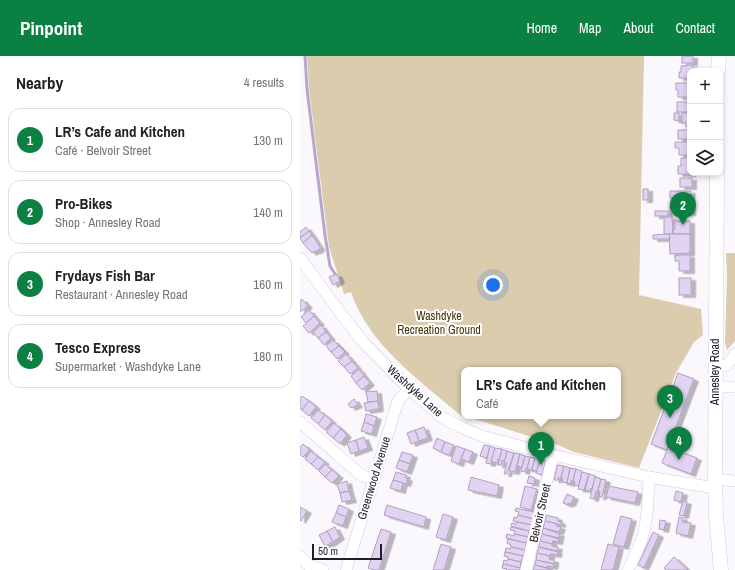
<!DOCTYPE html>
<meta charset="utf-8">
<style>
:root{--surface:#fff;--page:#f6f6f6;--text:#222;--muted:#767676;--line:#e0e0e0;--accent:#0b8043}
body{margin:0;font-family:"Archivo Narrow",sans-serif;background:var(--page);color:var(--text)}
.controls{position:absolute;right:12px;top:12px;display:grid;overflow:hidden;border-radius:8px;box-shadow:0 2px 6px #0003}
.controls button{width:36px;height:36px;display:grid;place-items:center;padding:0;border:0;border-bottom:1px solid var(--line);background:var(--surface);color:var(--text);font:20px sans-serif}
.scale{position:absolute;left:12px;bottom:10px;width:70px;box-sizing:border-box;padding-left:4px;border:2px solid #221d28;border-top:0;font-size:11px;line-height:14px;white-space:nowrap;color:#221d28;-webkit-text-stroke:3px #fff;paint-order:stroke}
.you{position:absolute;left:193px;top:229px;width:14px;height:14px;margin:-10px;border:3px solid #fff;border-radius:50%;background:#1a73e8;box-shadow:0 0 0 6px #1a73e833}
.badge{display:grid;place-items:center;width:26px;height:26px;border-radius:50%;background:var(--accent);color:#fff;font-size:13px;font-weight:700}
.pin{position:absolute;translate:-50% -33px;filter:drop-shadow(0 1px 2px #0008)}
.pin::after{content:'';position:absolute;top:21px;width:14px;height:12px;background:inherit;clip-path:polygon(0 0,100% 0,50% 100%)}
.popup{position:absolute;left:161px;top:311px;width:160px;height:52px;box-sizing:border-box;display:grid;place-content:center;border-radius:8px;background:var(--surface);filter:drop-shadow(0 1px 3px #0005);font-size:13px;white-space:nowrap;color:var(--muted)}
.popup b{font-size:15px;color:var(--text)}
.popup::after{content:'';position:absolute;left:50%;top:100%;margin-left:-8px;border:8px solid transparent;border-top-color:var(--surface)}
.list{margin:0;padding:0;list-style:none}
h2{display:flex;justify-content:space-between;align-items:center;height:52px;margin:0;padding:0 16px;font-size:17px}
h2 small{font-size:13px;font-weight:400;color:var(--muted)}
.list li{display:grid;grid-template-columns:26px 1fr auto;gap:12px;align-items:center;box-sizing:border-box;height:64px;margin:0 8px 8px;padding:0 8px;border:1px solid var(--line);border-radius:12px}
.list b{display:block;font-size:15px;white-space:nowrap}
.list p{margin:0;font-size:13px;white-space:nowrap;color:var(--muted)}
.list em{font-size:13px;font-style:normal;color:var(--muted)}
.icon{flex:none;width:22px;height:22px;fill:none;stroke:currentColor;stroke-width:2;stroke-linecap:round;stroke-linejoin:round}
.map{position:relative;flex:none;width:435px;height:514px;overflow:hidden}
header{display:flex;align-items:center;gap:24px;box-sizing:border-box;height:56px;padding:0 20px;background:var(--accent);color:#fff}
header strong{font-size:19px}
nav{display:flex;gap:22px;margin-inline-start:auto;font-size:14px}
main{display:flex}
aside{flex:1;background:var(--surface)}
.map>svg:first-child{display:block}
.green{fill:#dbccae}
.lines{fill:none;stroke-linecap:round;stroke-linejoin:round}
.stream{stroke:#b8a7ca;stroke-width:3}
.building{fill:#e2d3f3;stroke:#afa0bf;filter:url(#shadow)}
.minor-casing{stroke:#d7c7e7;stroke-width:12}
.tertiary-casing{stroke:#d7c7e7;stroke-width:15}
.minor{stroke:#fff;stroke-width:11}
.tertiary{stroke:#fff;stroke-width:14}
.labels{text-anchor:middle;stroke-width:4;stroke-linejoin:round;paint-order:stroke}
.park-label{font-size:12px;fill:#473305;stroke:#fff}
.street-label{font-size:12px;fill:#221d28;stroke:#fff}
</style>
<header>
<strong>Pinpoint</strong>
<nav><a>Home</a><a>Map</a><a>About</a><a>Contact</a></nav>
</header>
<main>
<aside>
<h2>Nearby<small>4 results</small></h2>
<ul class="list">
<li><span class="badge">1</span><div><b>LR’s Cafe and Kitchen</b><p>Café · Belvoir Street</p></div><em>130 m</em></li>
<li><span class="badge">2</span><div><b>Pro-Bikes</b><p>Shop · Annesley Road</p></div><em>140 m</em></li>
<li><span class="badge">3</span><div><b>Frydays Fish Bar</b><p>Restaurant · Annesley Road</p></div><em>160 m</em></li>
<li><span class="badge">4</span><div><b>Tesco Express</b><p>Supermarket · Washdyke Lane</p></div><em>180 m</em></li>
</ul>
</aside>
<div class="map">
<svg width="435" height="514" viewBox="0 0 435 514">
<defs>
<filter id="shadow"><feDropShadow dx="4.5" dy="2.5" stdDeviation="0" flood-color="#0004"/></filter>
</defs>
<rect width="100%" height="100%" fill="#faf7fd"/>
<g class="green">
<path d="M 7,0 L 344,0 L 339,239 L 401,253 L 403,279 L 394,286 L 376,317 L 339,412 L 274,396 L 258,389 L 165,360 L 318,360 L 318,314 L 164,314 L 164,360 L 159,358 C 118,323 69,289 51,236 L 44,238 L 29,191 L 9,33 Z"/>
<polygon points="426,197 435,197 435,285 427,294 425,286 427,221"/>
</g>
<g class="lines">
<polyline class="stream" points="5,0 7,33 25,179 30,210 35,218 35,221"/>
</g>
<g class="building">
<rect x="382" y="0" width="11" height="7"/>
<polygon points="393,9 393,15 390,15 390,22 379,22 379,16 381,16 381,10"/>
<polygon points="376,27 390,27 390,41 378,41 378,34 376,34"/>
<rect x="377" y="46" width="13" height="10"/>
<polygon points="374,57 379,57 379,65 374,64"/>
<polygon points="382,57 390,57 390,71 386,71 386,67 382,67"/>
<rect x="378" y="74" width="12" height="9"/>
<polygon points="375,86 390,86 390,99 379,99 379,92 375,92"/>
<polygon points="381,102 390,102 390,117 392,118 378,118 378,110 381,110"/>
<rect x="380" y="122" width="12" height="9"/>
<rect x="343" y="133" width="5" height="11"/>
<polygon points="370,135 391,135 389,150 391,151 391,157 370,157 370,150 377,150 377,142 370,142"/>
<rect x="355" y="155" width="13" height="5"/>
<polygon points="364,161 372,161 373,178 364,178"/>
<polygon points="375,165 390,165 390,178 373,178 373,173 375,173"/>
<polygon points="6,171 9,175 0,182 0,176"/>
<polygon points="9,175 12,179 3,187 0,182"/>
<polygon points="369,178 390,178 390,197 370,198"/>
<polygon points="369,178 370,183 353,183 353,179"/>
<polygon points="12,179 20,191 20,193 17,195 15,195 12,197 3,187"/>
<polygon points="379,199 390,199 390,215 379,215 379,205 375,205 375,200"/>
<polygon points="37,218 40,225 33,229 29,221"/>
<rect x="379" y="222" width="12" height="17"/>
<polygon points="2,243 8,250 0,256 0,245"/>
<polygon points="9,254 14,260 6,267 1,261"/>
<polygon points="14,260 20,267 9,277 3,270"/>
<polygon points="21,269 26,276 18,282 13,276"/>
<polygon points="26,276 31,282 24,289 18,282"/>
<polygon points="33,284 39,290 31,296 26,290"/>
<polygon points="39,290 45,296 37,303 31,296"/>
<polygon points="46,298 52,305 44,311 38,305"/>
<polygon points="52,305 58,312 50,318 44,311"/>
<polygon points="59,313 64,320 56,327 51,320"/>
<polygon points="378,317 394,323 367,394 351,388"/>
<polygon points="64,320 70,327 62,334 56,327"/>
<polygon points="77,335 78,345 68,346 66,336"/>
<polygon points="2,340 9,345 2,354 0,352 0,342"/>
<polygon points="54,343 58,349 51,352 48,348"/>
<polygon points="9,345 16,351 9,360 2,354"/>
<polygon points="78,345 79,353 66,355 64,347"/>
<polygon points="18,354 25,359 18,368 11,362"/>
<polygon points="66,358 77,361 74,370 64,366"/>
<polygon points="25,359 32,365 25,374 18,368"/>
<polygon points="64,366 74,370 72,378 61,375"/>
<polygon points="34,367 41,373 33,382 26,376"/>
<polygon points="124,371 128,382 119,385 115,374"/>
<polygon points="41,373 47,379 40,388 33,382"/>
<polygon points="115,374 119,385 111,388 107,377"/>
<polygon points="64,381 68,392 59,395 56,384"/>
<polygon points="137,382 145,386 141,396 133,392"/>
<polygon points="56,384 59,395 51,398 47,387"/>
<polygon points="145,386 154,389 149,399 141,396"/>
<polygon points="3,388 10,394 3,401 0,398 0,391"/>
<polygon points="184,389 190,390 187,402 180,400"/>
<polygon points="156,390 165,393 159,408 151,405"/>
<polygon points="190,390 195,392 191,408 186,407"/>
<polygon points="368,391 397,402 391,418 362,407"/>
<polygon points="195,392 202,393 199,404 198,403 197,407 191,405"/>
<polygon points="165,393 173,396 169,406 161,403"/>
<polygon points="202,393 207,395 205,405 202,404 201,409 198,409"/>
<polygon points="11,395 18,401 11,408 5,403"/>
<polygon points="207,395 214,397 207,418 204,418 207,407 204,407"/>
<polygon points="102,396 113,399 110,408 99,404"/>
<polygon points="214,397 220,398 215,416 209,415"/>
<polygon points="220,398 225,400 222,411 217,410"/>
<polygon points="225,400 230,401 227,413 226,412 225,416 221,415"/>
<polygon points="18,401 25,406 18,414 11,408"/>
<polygon points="230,401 235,402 232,414 227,413"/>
<polygon points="235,402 240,404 237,415 232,414"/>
<polygon points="99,404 110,408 107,416 96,412"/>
<polygon points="240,404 246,405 242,419 236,417"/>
<polygon points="25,408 32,414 25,421 19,415"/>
<polygon points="257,409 264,410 261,422 258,422 258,424 254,424"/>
<polygon points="264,410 270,412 267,427 262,426 263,423 261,422"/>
<polygon points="270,412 276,413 273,425 271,425 270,428 267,427"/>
<polygon points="276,413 282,415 279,430 274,429 275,426 273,425"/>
<polygon points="32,414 39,420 32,427 25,421"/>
<polygon points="96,416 106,419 105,421 108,423 106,428 93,424"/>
<polygon points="282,416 289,418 284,434 278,433"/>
<polygon points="289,418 296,420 292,433 291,432 290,435 285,434"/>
<polygon points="229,420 235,422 234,428 227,427"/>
<polygon points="171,421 199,429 197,440 168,434"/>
<polygon points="295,421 301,423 298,435 296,435 294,443 290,442"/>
<polygon points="301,423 306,424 302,441 299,441 300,436 298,435"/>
<polygon points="93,424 103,427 101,435 90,432"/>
<polygon points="47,425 49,435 40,437 37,428"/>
<polygon points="225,430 237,433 231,454 220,451"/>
<polygon points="309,430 338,436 335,447 306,441"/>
<polygon points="49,435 52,444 42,446 40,437"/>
<polygon points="376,435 383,437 381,446 374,444"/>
<polygon points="267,438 274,441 271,448 268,447 268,449 263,447"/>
<polygon points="383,445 387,446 384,460 379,459"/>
<polygon points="39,449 49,453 46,461 36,457"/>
<polygon points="87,449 126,461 124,471 84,459"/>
<polygon points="0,451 7,455 1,465 0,464"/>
<polygon points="216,452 234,456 233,463 218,459 219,456 215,455"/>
<polygon points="36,457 46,461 43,470 32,466"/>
<polygon points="143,458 153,461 146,484 136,481"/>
<polygon points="218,459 233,463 231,469 213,465 214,461 217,462"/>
<polygon points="246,459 258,462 258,465 261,466 261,469 245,465"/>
<polygon points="321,460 332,463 324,491 313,488"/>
<polygon points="379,461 383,462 382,466 391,467 388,480 376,477"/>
<polygon points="360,464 366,465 364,474 359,473"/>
<polygon points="245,465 257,468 256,470 261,471 259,476 243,472"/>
<polygon points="217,466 231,469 229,475 211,470 212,467 217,468"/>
<polygon points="35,471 40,481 33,486 27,475"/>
<polygon points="211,471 229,475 228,481 214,478 215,475 210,474"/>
<polygon points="243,472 260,478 259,482 242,478"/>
<polygon points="81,473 91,476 79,514 74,514 68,512"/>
<polygon points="27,475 33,486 25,490 19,479"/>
<polygon points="353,476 359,479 344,512 338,509"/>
<polygon points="207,478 214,480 214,478 228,481 226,487 206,482"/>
<polygon points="242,478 259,483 258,486 253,485 252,488 240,485"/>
<polygon points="208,483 226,487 225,494 211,491 211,489 207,487"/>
<polygon points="240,485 252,488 252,490 258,491 257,495 239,491"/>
<polygon points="141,488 151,491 144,514 133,514"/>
<polygon points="308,488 319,491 313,514 301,514"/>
<polygon points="211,491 225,494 223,500 205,496 206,492 210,493"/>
<polygon points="239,491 258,496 257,499 250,498 250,500 237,497"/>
<polygon points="205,496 223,500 221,506 208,503 208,501 204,500"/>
<polygon points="237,497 250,500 249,503 254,504 254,508 236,504"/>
<polygon points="374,501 388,514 366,514 364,512"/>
<polygon points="208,503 221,506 220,512 203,508 204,504 207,505"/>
<polygon points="236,504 254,508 253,511 247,510 247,512 235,509"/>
<polygon points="203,508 220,512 220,514 206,514 207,513 202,512"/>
<polygon points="235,509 253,514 233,514"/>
</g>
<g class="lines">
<g class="minor-casing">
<g id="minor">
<polyline points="0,202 42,259 63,286 109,333 143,362 163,372 182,380 253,399 349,421 415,432"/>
<polyline points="415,311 427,309 435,298"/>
<polyline points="415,331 435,331"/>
<polyline points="0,366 61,419 74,423"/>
<polyline points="415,423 435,425"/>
<polyline points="0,500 8,509 23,514"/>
<polyline points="46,514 98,345 109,333"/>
<polyline points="226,514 253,399"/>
<path d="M 328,514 C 333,504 338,494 342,483 C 348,463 348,442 349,421"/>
</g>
</g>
<g class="tertiary-casing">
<g id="tertiary">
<polyline points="418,15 419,0"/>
<polyline points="417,117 415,423 416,460 421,514"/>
</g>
</g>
<use href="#minor" class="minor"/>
<use href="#tertiary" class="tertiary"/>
</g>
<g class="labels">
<g class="park-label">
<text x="139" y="264">Washdyke<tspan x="139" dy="14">Recreation Ground</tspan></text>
</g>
<g class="street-label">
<text transform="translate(415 316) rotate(-90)" y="4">Annesley Road</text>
<text transform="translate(115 335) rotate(42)" y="4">Washdyke Lane</text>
<text transform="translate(74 422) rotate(-73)" y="4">Greenwood Avenue</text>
<text transform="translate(240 457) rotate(-77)" y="4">Belvoir Street</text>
</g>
</g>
</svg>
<div class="controls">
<button>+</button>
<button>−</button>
<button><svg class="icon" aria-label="layers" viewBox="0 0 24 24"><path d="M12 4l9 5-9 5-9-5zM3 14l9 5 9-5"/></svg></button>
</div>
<div class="scale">50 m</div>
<div class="you"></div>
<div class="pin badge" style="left:241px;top:409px">1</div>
<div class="popup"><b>LR’s Cafe and Kitchen</b>Café</div>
<div class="pin badge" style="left:383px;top:169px">2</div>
<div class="pin badge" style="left:370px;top:362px">3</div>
<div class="pin badge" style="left:379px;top:404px">4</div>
</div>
</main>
